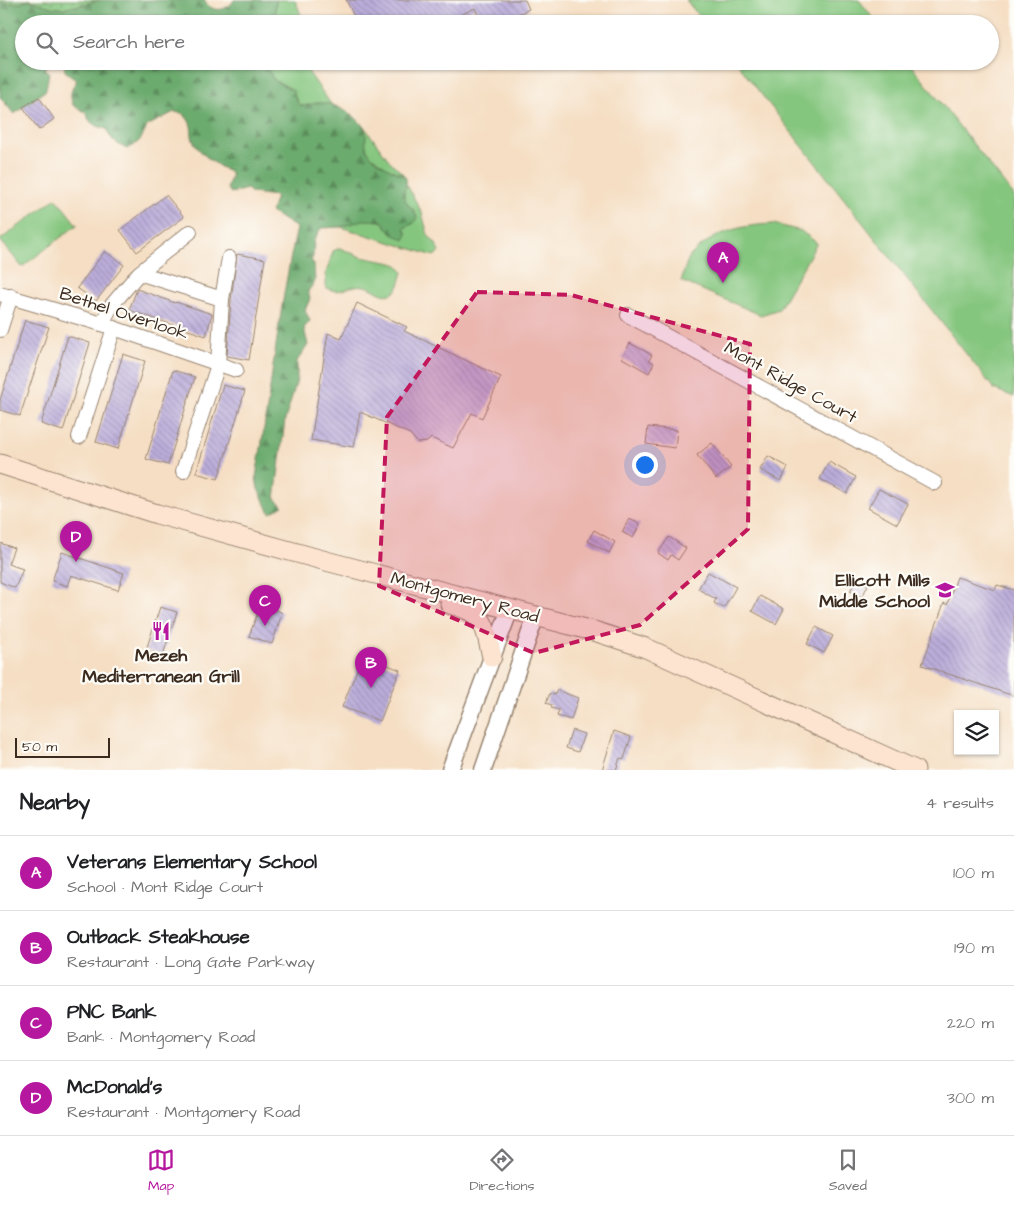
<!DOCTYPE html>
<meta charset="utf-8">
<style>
:root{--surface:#fff;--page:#f6f6f6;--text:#202124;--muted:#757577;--line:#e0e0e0;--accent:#b5179e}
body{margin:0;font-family:"Architects Daughter",sans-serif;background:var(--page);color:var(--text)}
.controls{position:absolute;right:15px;bottom:15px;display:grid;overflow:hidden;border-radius:0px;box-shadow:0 1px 4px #0004}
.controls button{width:45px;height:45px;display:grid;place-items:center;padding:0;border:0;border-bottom:1px solid var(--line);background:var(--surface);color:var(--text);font:25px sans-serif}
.scale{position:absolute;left:15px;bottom:12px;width:95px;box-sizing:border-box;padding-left:5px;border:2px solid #3b2a1e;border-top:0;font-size:14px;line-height:18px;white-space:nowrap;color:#3b2a1e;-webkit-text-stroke:4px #fdfcf7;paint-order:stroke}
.you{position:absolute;left:644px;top:464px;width:18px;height:18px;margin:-12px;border:4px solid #fff;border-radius:50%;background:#1a73e8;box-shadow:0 0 0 8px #1a73e833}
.badge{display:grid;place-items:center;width:32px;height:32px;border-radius:50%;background:var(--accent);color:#fff;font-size:16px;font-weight:700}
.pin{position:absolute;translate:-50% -41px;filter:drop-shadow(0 1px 2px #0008)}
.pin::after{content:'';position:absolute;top:26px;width:18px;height:15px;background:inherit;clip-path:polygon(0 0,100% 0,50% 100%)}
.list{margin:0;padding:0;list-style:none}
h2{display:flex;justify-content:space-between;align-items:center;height:65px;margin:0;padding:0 20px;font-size:21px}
h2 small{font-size:16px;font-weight:400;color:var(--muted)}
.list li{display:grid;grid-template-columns:32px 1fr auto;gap:15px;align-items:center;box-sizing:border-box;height:75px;padding:0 20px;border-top:1px solid var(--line)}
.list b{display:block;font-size:19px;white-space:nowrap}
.list p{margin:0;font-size:16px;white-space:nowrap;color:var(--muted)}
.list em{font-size:16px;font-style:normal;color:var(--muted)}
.icon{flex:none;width:28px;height:28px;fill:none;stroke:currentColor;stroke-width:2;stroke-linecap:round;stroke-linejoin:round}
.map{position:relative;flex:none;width:1014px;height:770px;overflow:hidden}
.search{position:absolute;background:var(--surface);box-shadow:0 1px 4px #0004;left:15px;right:15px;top:15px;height:55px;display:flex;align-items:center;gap:12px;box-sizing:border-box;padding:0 18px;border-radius:28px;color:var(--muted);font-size:19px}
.sheet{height:365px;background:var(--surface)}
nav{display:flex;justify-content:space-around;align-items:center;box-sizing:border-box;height:70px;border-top:1px solid var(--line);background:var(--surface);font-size:14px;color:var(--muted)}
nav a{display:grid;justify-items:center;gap:2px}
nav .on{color:var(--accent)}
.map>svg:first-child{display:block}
.green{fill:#85c67f;stroke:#60784e}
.forest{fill:url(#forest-firs);stroke:#546a46}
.park{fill:url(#park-dots);stroke:#60784e}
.building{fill:url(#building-back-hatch)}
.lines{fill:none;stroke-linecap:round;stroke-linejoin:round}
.minor-casing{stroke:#988470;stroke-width:16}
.tertiary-casing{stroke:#988470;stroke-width:19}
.secondary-casing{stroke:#988470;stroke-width:21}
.minor{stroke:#fff;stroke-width:14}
.tertiary{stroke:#fff;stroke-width:16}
.secondary{stroke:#fde4d1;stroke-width:19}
.marked{fill:#c2185b;fill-opacity:0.2;stroke:#c2185b;stroke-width:4;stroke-dasharray:10 6;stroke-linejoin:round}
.labels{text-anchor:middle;stroke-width:4.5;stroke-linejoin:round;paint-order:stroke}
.street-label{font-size:18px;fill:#3b2a1e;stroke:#fdfcf7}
.poi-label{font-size:18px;font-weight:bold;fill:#3b2a1e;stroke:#fdfcf7;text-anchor:end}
</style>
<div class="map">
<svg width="1014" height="770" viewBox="0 0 1014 770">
<defs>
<pattern id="forest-firs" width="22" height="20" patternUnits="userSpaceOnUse" patternTransform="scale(1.25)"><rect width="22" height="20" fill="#6cab6e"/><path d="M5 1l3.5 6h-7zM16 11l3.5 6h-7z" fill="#5a8b5a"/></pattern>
<pattern id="park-dots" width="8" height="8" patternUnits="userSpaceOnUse" patternTransform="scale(1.25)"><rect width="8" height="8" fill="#85c67f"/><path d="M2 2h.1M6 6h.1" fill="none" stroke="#6ea167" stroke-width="1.8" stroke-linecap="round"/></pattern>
<pattern id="building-back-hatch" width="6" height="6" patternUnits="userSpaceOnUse" patternTransform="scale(1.25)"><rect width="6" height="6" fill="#bcaedb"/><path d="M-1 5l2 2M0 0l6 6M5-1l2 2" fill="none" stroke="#9a8eb1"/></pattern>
</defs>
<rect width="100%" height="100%" fill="#fdfcf7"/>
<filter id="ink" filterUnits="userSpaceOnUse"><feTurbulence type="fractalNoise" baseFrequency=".02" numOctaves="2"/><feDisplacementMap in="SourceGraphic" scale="10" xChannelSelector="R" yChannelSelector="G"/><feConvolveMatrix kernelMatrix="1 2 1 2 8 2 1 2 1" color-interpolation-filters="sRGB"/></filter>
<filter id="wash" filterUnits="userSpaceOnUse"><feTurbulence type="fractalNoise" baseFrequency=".0096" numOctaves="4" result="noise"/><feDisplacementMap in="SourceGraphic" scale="20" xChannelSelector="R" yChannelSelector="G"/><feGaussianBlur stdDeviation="1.12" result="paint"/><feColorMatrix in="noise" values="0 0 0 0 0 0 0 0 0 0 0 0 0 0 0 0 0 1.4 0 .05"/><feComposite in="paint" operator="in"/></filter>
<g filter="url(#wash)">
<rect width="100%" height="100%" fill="#f5dec3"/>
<g class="green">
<polygon points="276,0 295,0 301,15 301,24 271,24 275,18"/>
<polygon points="686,0 859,0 878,24 705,24"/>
<path d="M 263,61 L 305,61 L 309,73 L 331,104 C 319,102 310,108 300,106 L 290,88 L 274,80 Z"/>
<polygon points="735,61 908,61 1014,196 1014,397 994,389"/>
<path d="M 363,125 L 388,159 L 405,176 C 393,171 372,161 366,148 C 363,141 365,133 363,125 Z"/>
<path d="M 407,185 L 422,213 L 428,235 L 436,244 L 439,252 L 434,256 L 341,227 C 353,220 383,213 389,230 L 404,228 L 414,223 L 414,210 C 406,204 400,194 407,185 Z"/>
<polygon points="56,198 77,225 22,267 0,240"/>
<path d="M 774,224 L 801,231 L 817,243 L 779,309 L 761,315 L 681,281 C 684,273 686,261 691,255 C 715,231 742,225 774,224 Z"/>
<path d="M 340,248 L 361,257 L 392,263 L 398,265 L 403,272 C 401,278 399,290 393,293 C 382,299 374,287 364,286 C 349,283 344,296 326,288 L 326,273 L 333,251 Z"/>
</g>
<g class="forest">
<path d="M 29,0 L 55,8 L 78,6 L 101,0 L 204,0 C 211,13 227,12 234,0 L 276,0 L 275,18 L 271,24 L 24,24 L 24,61 L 54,61 L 45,68 L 49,72 L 46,90 L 14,114 L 0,97 L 0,3 L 21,3 Z"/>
<path d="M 63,61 L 263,61 L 274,80 L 294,91 C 298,116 307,101 322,103 C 331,103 340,108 347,112 C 355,116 366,126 366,135 C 366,140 365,145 367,150 C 374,162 393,171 405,176 C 409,185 403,188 404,196 C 406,206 414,208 417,217 L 414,223 L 404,228 L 407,234 L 405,240 L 392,234 L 382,221 L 363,220 L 341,227 L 321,228 L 314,240 L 313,257 L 311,260 L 314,265 L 315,282 L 308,291 L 310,299 L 305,310 L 310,321 L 304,328 L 308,345 L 297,361 L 297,380 L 285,420 L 275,499 L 283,506 L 270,513 L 258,489 L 256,477 C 271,394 278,310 297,228 L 271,212 L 276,196 L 252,193 L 247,189 L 231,193 L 227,188 L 232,174 C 218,165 204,158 195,144 C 188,133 197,126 182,113 L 174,112 L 147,126 C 143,137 139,144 127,149 C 117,144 110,140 107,129 C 96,126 88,124 87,113 L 73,105 C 69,94 71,90 77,80 L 65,71 Z"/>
</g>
<polygon class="park" points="0,0 101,0 66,8 55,8 29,0 21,3 0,3"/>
<g id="blocks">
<g class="building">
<polygon points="346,0 525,0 529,9 499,24 482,24 475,8 442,24 358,24"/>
<polygon points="39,97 54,119 39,130 23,107"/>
<polygon points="166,195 184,217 137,252 120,230"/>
<polygon points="105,251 124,265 96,301 77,288"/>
<polygon points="237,254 265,259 249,360 227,356 231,300"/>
<polygon points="137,289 175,303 176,302 212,314 206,336 129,310"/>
<polygon points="357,303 407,327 404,331 501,377 482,418 472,413 453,448 431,438 427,442 418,443 410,434 360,412 354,447 311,440 328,333 341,339"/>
<polygon points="25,320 49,327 20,416 0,410 0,400"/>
<polygon points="68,336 90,343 63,431 41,424"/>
<polygon points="630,343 652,355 649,360 654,363 649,373 622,358"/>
<polygon points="123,354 145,361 118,449 96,442"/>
<polygon points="173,370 195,377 168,465 146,459"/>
<polygon points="223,385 245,391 218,479 196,473"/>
<polygon points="648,427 677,430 675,448 646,444"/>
<polygon points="712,443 731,467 716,479 697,455"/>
<polygon points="768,456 788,467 781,481 760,470"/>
<polygon points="829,462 856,477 847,494 820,479"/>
<polygon points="879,489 908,504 897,524 868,508"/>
<polygon points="629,519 640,524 633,538 622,532"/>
<polygon points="594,530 615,542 609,553 588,541"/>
<polygon points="669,537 686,548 678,560 671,555 668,560 658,553"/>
<polygon points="0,543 14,548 8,564 23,569 15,588 0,582"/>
<polygon points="62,552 124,573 118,590 71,575 67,586 52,581"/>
<polygon points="708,572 736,587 724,608 714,603 716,599 698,589"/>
<polygon points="957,577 995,590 997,585 1014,590 1014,696 922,665 944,603 947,605"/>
<polygon points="857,579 868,585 862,597 850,591"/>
<polygon points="760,596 784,609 776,624 752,611"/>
<polygon points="263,599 273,603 272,607 282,613 272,644 249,636"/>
<polygon points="160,607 177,612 163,655 146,650"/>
<polygon points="816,627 833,636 824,653 807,644"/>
<polygon points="363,655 400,670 380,721 342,707"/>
<polygon points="557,690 578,698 571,720 557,716 559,710 551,708 552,705 546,703 550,693 555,695"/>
<polygon points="572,730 584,734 578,752 566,748"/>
<polygon points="614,731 631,737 624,759 620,758 616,770 602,770"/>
</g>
</g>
</g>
<g filter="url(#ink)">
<use href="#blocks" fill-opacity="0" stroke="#988470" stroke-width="1"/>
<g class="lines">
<g class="minor-casing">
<g id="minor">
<polyline points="139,273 190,232"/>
<polyline points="0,294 102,324 236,370"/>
<polyline points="222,299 229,258"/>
<polyline points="628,315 935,483"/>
<polyline points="102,324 111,306 139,273 222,299 218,365 183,471"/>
<polyline points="0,330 11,296"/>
<polyline points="79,437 114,328"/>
</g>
</g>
<g class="tertiary-casing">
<g id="tertiary">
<polyline points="450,770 510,609"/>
<polyline points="483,770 536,615"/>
</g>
</g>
<g class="secondary-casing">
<g id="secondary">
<polyline points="0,464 157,514 326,561 597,632 646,648 915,770"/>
<path d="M 450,604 C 486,613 484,623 492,657"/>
</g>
</g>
<use href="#minor" class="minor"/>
<use href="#tertiary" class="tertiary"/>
<use href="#secondary" class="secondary"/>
</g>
</g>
<path class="marked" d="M 477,292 L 571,295 L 750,344 L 748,529 L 640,625 L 534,653 L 379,586 L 387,417 Z"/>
<defs>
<g id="school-bare" transform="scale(1.5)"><path d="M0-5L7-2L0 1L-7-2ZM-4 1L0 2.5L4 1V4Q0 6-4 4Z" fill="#b5179e" stroke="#fdfcf7" stroke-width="2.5" paint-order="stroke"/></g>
<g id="restaurant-bare" transform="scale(1.5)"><path d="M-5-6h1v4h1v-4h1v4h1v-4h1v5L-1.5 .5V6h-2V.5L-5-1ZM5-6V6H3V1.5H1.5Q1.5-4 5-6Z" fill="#b5179e" stroke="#fdfcf7" stroke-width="2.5" paint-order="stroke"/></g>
</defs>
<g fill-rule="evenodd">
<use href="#school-bare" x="945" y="590"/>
<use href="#restaurant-bare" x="161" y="631"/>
</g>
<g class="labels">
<g class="street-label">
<text transform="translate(124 313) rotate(18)" y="6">Bethel Overlook</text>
<text transform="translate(791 382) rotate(29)" y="6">Mont Ridge Court</text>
<text transform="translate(465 597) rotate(15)" y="6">Montgomery Road</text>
</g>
<g class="poi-label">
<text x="930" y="586">Ellicott Mills<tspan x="930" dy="21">Middle School</tspan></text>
<text x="161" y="661" text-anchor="middle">Mezeh<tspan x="161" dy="21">Mediterranean Grill</tspan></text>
</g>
</g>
</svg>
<div class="controls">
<button><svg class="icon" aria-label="layers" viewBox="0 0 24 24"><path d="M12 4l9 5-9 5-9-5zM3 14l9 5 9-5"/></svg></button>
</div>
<div class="scale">50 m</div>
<div class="you"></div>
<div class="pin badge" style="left:723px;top:283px">A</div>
<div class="pin badge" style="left:371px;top:688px">B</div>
<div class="pin badge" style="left:265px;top:626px">C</div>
<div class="pin badge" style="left:76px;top:562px">D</div>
<div class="search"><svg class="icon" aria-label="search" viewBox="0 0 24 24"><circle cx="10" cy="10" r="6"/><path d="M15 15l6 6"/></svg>Search here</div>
</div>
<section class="sheet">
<h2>Nearby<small>4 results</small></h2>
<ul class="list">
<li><span class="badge">A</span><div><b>Veterans Elementary School</b><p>School · Mont Ridge Court</p></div><em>100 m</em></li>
<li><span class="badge">B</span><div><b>Outback Steakhouse</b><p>Restaurant · Long Gate Parkway</p></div><em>190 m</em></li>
<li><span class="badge">C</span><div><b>PNC Bank</b><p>Bank · Montgomery Road</p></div><em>220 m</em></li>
<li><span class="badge">D</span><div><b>McDonald's</b><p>Restaurant · Montgomery Road</p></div><em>300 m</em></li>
</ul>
</section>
<nav>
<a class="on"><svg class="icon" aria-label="map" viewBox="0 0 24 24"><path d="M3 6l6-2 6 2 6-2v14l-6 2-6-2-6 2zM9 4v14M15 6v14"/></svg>Map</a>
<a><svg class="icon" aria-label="directions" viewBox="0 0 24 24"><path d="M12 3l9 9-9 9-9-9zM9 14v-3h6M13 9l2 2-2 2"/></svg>Directions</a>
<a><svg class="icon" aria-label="saved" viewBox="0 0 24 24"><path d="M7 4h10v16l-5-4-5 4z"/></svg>Saved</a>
</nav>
